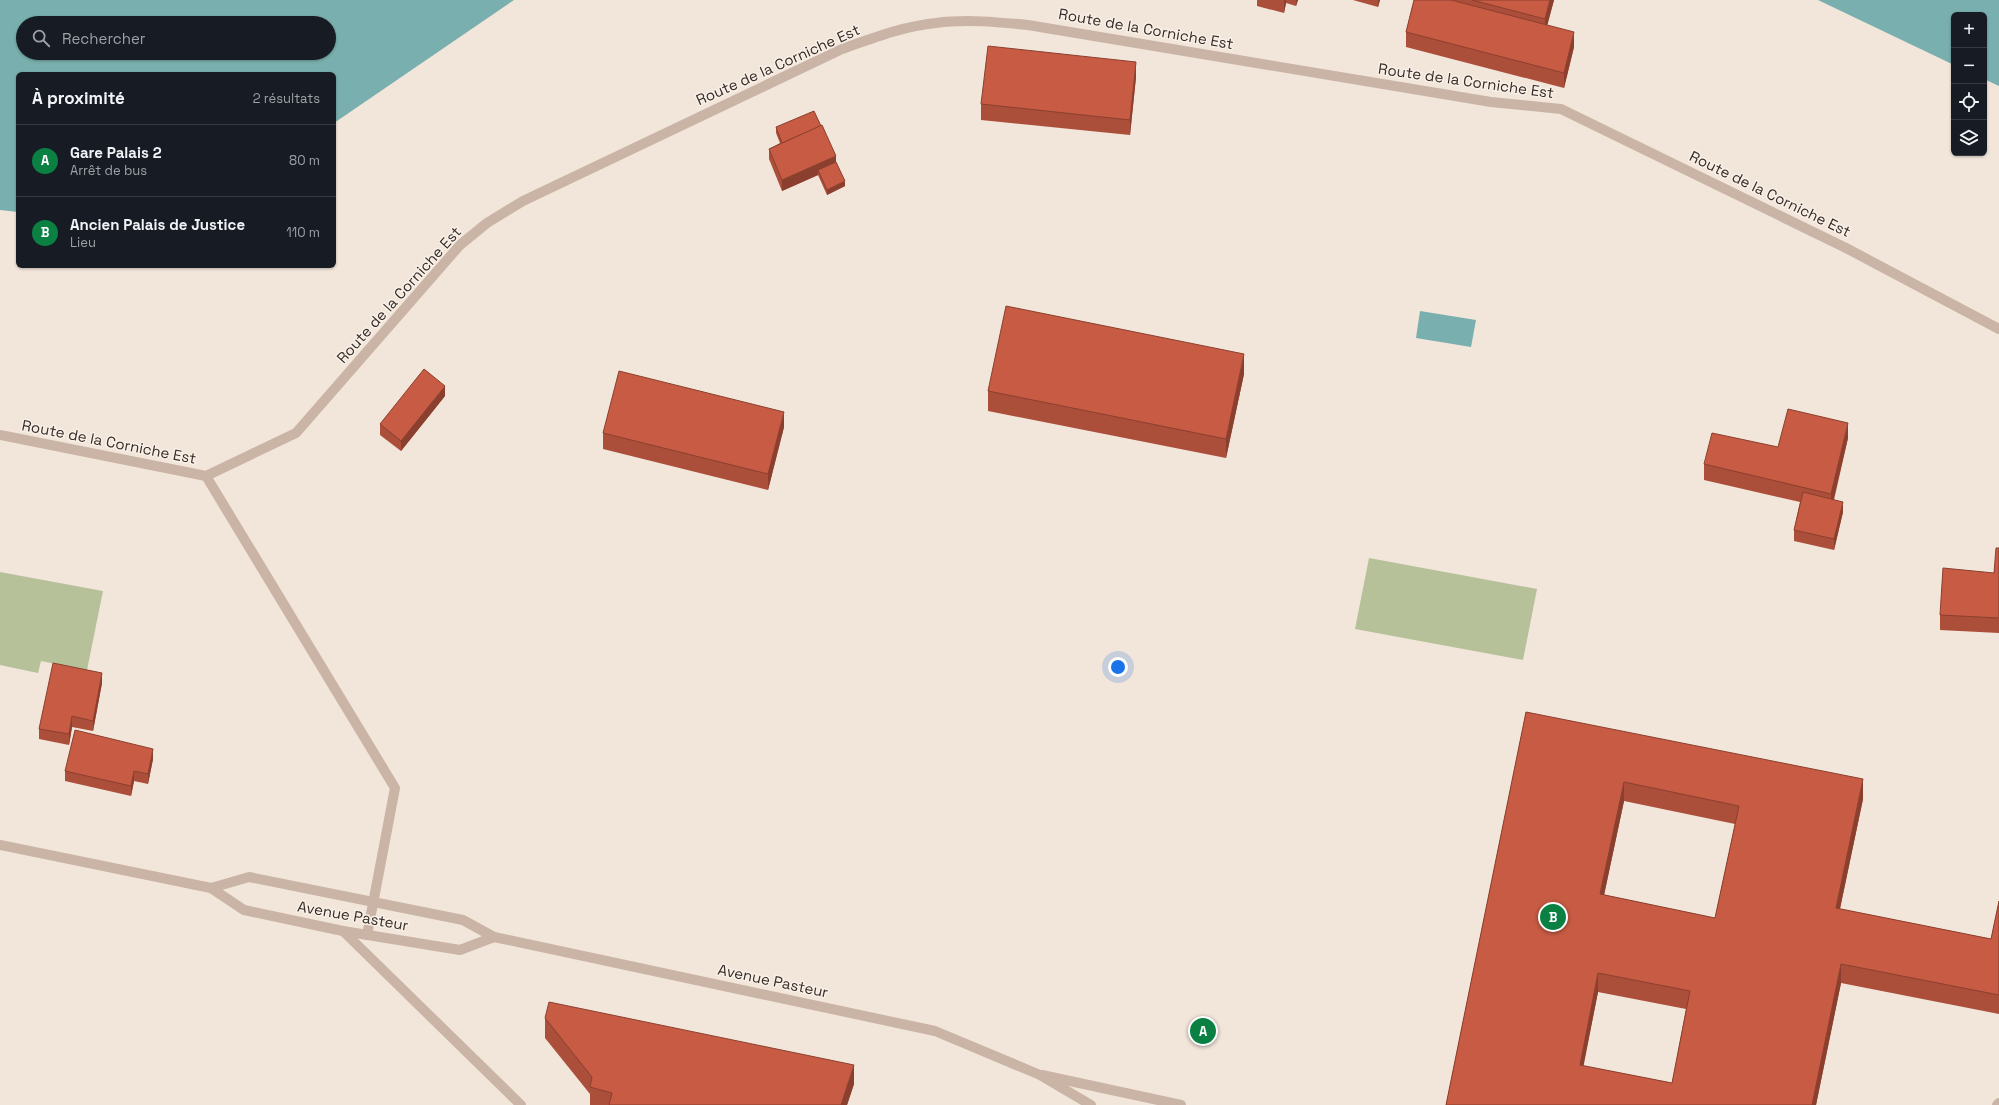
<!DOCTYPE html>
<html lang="fr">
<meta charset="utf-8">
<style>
:root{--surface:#171b24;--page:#242831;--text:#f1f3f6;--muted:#9ea1a6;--line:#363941;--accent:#0b8043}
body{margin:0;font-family:"Space Grotesk",sans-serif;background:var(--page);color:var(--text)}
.controls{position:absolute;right:12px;top:12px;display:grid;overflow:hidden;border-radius:6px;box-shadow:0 1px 3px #0004}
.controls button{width:36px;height:36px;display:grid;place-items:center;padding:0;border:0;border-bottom:1px solid var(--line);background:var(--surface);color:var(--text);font:20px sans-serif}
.you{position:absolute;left:1118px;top:667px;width:14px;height:14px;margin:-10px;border:3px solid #fff;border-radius:50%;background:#1a73e8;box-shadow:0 0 0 6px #1a73e833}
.badge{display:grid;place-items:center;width:26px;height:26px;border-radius:50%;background:var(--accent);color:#fff;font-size:13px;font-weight:700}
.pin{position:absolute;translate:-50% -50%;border:2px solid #fff;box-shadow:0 1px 4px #0006}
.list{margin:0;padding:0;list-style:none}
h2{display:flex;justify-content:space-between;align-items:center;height:52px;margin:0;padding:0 16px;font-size:17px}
h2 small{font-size:13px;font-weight:400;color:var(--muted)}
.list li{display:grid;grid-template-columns:26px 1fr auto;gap:12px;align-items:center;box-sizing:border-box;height:72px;padding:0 16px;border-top:1px solid var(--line)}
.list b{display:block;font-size:15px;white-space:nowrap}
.list p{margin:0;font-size:13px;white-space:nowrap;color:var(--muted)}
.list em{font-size:13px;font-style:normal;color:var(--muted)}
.icon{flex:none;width:22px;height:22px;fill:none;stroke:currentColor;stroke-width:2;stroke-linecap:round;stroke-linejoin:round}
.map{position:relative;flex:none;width:1999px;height:1105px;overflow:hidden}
.search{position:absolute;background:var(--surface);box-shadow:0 1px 3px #0004;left:16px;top:16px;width:320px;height:44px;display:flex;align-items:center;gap:10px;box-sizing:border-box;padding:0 14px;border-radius:22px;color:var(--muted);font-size:15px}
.panel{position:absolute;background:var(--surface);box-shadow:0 1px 3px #0004;left:16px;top:72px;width:320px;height:196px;border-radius:6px}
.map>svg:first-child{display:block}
.green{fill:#b6c19a}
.water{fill:#79afae;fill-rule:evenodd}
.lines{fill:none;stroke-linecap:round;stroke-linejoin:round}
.service{stroke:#cab4a6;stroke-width:10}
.minor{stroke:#cab4a6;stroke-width:10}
.tertiary{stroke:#cab4a6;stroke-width:10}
.wall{fill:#ab4e3a;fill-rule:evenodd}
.shaded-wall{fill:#8b402f}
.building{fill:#c75b43;stroke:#8b402f;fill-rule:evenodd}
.labels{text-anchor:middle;stroke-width:3;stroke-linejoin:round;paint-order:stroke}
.street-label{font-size:15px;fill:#362b27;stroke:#f9f0e7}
</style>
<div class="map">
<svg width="1999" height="1105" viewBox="0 0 1999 1105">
<rect width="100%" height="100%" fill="#f2e5da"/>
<g class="green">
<polygon points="1369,558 1537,589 1523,660 1355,629"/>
<polygon points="0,572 103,591 87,670 41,661 38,673 0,665"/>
</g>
<g class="water">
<path d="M 0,0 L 514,0 L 334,123 L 334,74 L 18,74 L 18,212 L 0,210 ZM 23,23 L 329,23 L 329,53 L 23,53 Z"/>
<polygon points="1818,0 1999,0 1999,86 1984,79 1984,15 1954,15 1954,65"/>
<polygon points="1420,311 1476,320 1471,347 1416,338"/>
</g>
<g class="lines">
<g class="service">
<polyline points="1042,1075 1181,1105"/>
<polyline points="1997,1105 1999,1103"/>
</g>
<polyline class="minor" points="343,931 521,1105"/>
<g class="tertiary">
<path d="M 0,435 L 206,476 L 296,433 L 460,245 L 487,223 L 523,201 L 842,49 C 873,38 904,26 936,23 C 966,19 997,22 1028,25 L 1491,102 L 1561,109 L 1846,248 L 1999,329"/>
<polyline points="206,476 395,788 367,935"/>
<polyline points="0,845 211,888 244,910 343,931 460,950 494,937"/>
<polyline points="211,888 249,877 463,920 494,937 935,1031 1040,1075 1091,1105"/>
</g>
</g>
<g class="wall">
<polygon points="1257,0 1298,0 1296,6 1286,3 1284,13 1257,6"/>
<polygon points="1353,0 1380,0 1378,7"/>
<polygon points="1414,0 1554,0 1547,25 1574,47 1564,88 1406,47 1406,32"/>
<polygon points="1136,77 1130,135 981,120 981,104"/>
<polygon points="776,127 836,162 845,186 827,195 818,175 782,191 769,159 769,149 780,143 776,133"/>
<polygon points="1244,374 1226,458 988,411 988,391"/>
<polygon points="445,396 401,451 380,435 380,424"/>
<polygon points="784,427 768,490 603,449 603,433"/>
<polygon points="1848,438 1834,500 1843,512 1834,550 1794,541 1794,530 1800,502 1704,480 1704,464 1778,447"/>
<polygon points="1999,548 1999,633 1940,630 1940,615 1994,573"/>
<polygon points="102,683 93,731 72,727 69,745 39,739 39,729"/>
<path d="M 1526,712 L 1863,799 L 1840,909 L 1991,939 L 1999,901 L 1999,1014 L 1841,983 L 1816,1105 L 1446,1105 ZM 1624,801 L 1735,824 L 1715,918 L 1604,895 ZM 1598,992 L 1686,1009 L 1672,1083 L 1583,1066 Z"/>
<polygon points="153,759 148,784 134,781 131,796 65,781 65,771"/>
<polygon points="545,1018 854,1084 847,1105 590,1105 590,1094 545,1038"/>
</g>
<g class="shaded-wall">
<polygon points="1284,0 1286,0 1286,3 1284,13"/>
<polygon points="1296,0 1298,0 1296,6"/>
<polygon points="1378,0 1380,0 1378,7"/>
<polygon points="1550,0 1554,0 1545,34 1545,19"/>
<polygon points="1574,32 1574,47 1564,88 1564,73"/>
<polygon points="1136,62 1136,77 1130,135 1130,120"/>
<polygon points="836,156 836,167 818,170 818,175 782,191 782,180"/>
<polygon points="845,181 845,186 827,195 827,190"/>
<polygon points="1244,354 1244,374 1226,458 1226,439"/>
<polygon points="445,386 445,396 401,451 401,441"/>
<polygon points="784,412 784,427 768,490 768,474"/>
<polygon points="1848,423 1848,438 1831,509 1831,494"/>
<polygon points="1843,502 1843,512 1834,550 1834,539"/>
<polygon points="102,673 102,683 93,731 93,721"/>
<polygon points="72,716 72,727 69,745 69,734"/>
<polygon points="153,749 153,759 148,784 148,774"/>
<polygon points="134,771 134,781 131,796 131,786"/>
<polygon points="1863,779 1863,799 1836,927 1836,908"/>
<polygon points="1624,782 1624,801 1600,914 1600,894"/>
<polygon points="1841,964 1841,983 1816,1105 1812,1105"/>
<polygon points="1598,973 1598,992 1580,1084 1580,1065"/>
<polygon points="854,1065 854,1084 847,1105 841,1105"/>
</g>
<g class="building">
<polygon points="1414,0 1451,0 1574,32 1564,73 1406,32"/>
<polygon points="1472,0 1550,0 1545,19"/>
<polygon points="988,46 1136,62 1130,120 981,104"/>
<polygon points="814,111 821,126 782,143 776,127"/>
<polygon points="822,125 836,156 782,180 769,149"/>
<polygon points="836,162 845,181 827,190 818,170"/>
<polygon points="1006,306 1244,354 1226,439 988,391"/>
<polygon points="424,369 445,386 401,441 380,424"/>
<polygon points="619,371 784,412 768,474 603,433"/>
<polygon points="1788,409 1848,423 1831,494 1704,464 1712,433 1778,447"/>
<polygon points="1803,492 1843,502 1834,539 1794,530"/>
<polygon points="1996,548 1999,548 1999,618 1940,615 1943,568 1994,573"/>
<polygon points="53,663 102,673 93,721 72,716 69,734 39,729"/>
<path d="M 1526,712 L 1863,779 L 1836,908 L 1991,939 L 1999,901 L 1999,995 L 1841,964 L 1812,1105 L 1446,1105 ZM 1624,782 L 1739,806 L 1715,918 L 1600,894 ZM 1598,973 L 1690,991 L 1672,1083 L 1580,1065 Z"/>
<polygon points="75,730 153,749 148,774 134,771 131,786 65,771"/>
<polygon points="549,1002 854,1065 841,1105 609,1105 612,1093 590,1087 592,1077 545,1018"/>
</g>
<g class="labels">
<g class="street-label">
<text transform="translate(1146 29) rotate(10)" y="5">Route de la Corniche Est</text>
<text transform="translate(778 65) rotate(-24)" y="5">Route de la Corniche Est</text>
<text transform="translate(1466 81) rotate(8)" y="5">Route de la Corniche Est</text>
<text transform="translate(1770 194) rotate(26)" y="5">Route de la Corniche Est</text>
<text transform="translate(399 295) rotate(-48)" y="5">Route de la Corniche Est</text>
<text transform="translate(109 442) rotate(11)" y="5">Route de la Corniche Est</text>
<text transform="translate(353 916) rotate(10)" y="5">Avenue Pasteur</text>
<text transform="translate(773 981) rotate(12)" y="5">Avenue Pasteur</text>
</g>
</g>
</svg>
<div class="controls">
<button>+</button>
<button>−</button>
<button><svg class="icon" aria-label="locate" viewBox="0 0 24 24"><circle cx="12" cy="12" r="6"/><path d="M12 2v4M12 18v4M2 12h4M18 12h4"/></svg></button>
<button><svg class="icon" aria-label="layers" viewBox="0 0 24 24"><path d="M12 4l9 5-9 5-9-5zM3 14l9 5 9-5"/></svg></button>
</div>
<div class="you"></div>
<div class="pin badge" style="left:1203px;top:1031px">A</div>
<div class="pin badge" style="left:1553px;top:917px">B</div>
<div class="search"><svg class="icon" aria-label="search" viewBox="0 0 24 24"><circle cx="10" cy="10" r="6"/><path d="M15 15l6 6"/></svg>Rechercher</div>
<section class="panel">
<h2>À proximité<small>2 résultats</small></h2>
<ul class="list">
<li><span class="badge">A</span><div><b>Gare Palais 2</b><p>Arrêt de bus</p></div><em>80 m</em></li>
<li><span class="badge">B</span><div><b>Ancien Palais de Justice</b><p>Lieu</p></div><em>110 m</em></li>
</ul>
</section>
</div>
